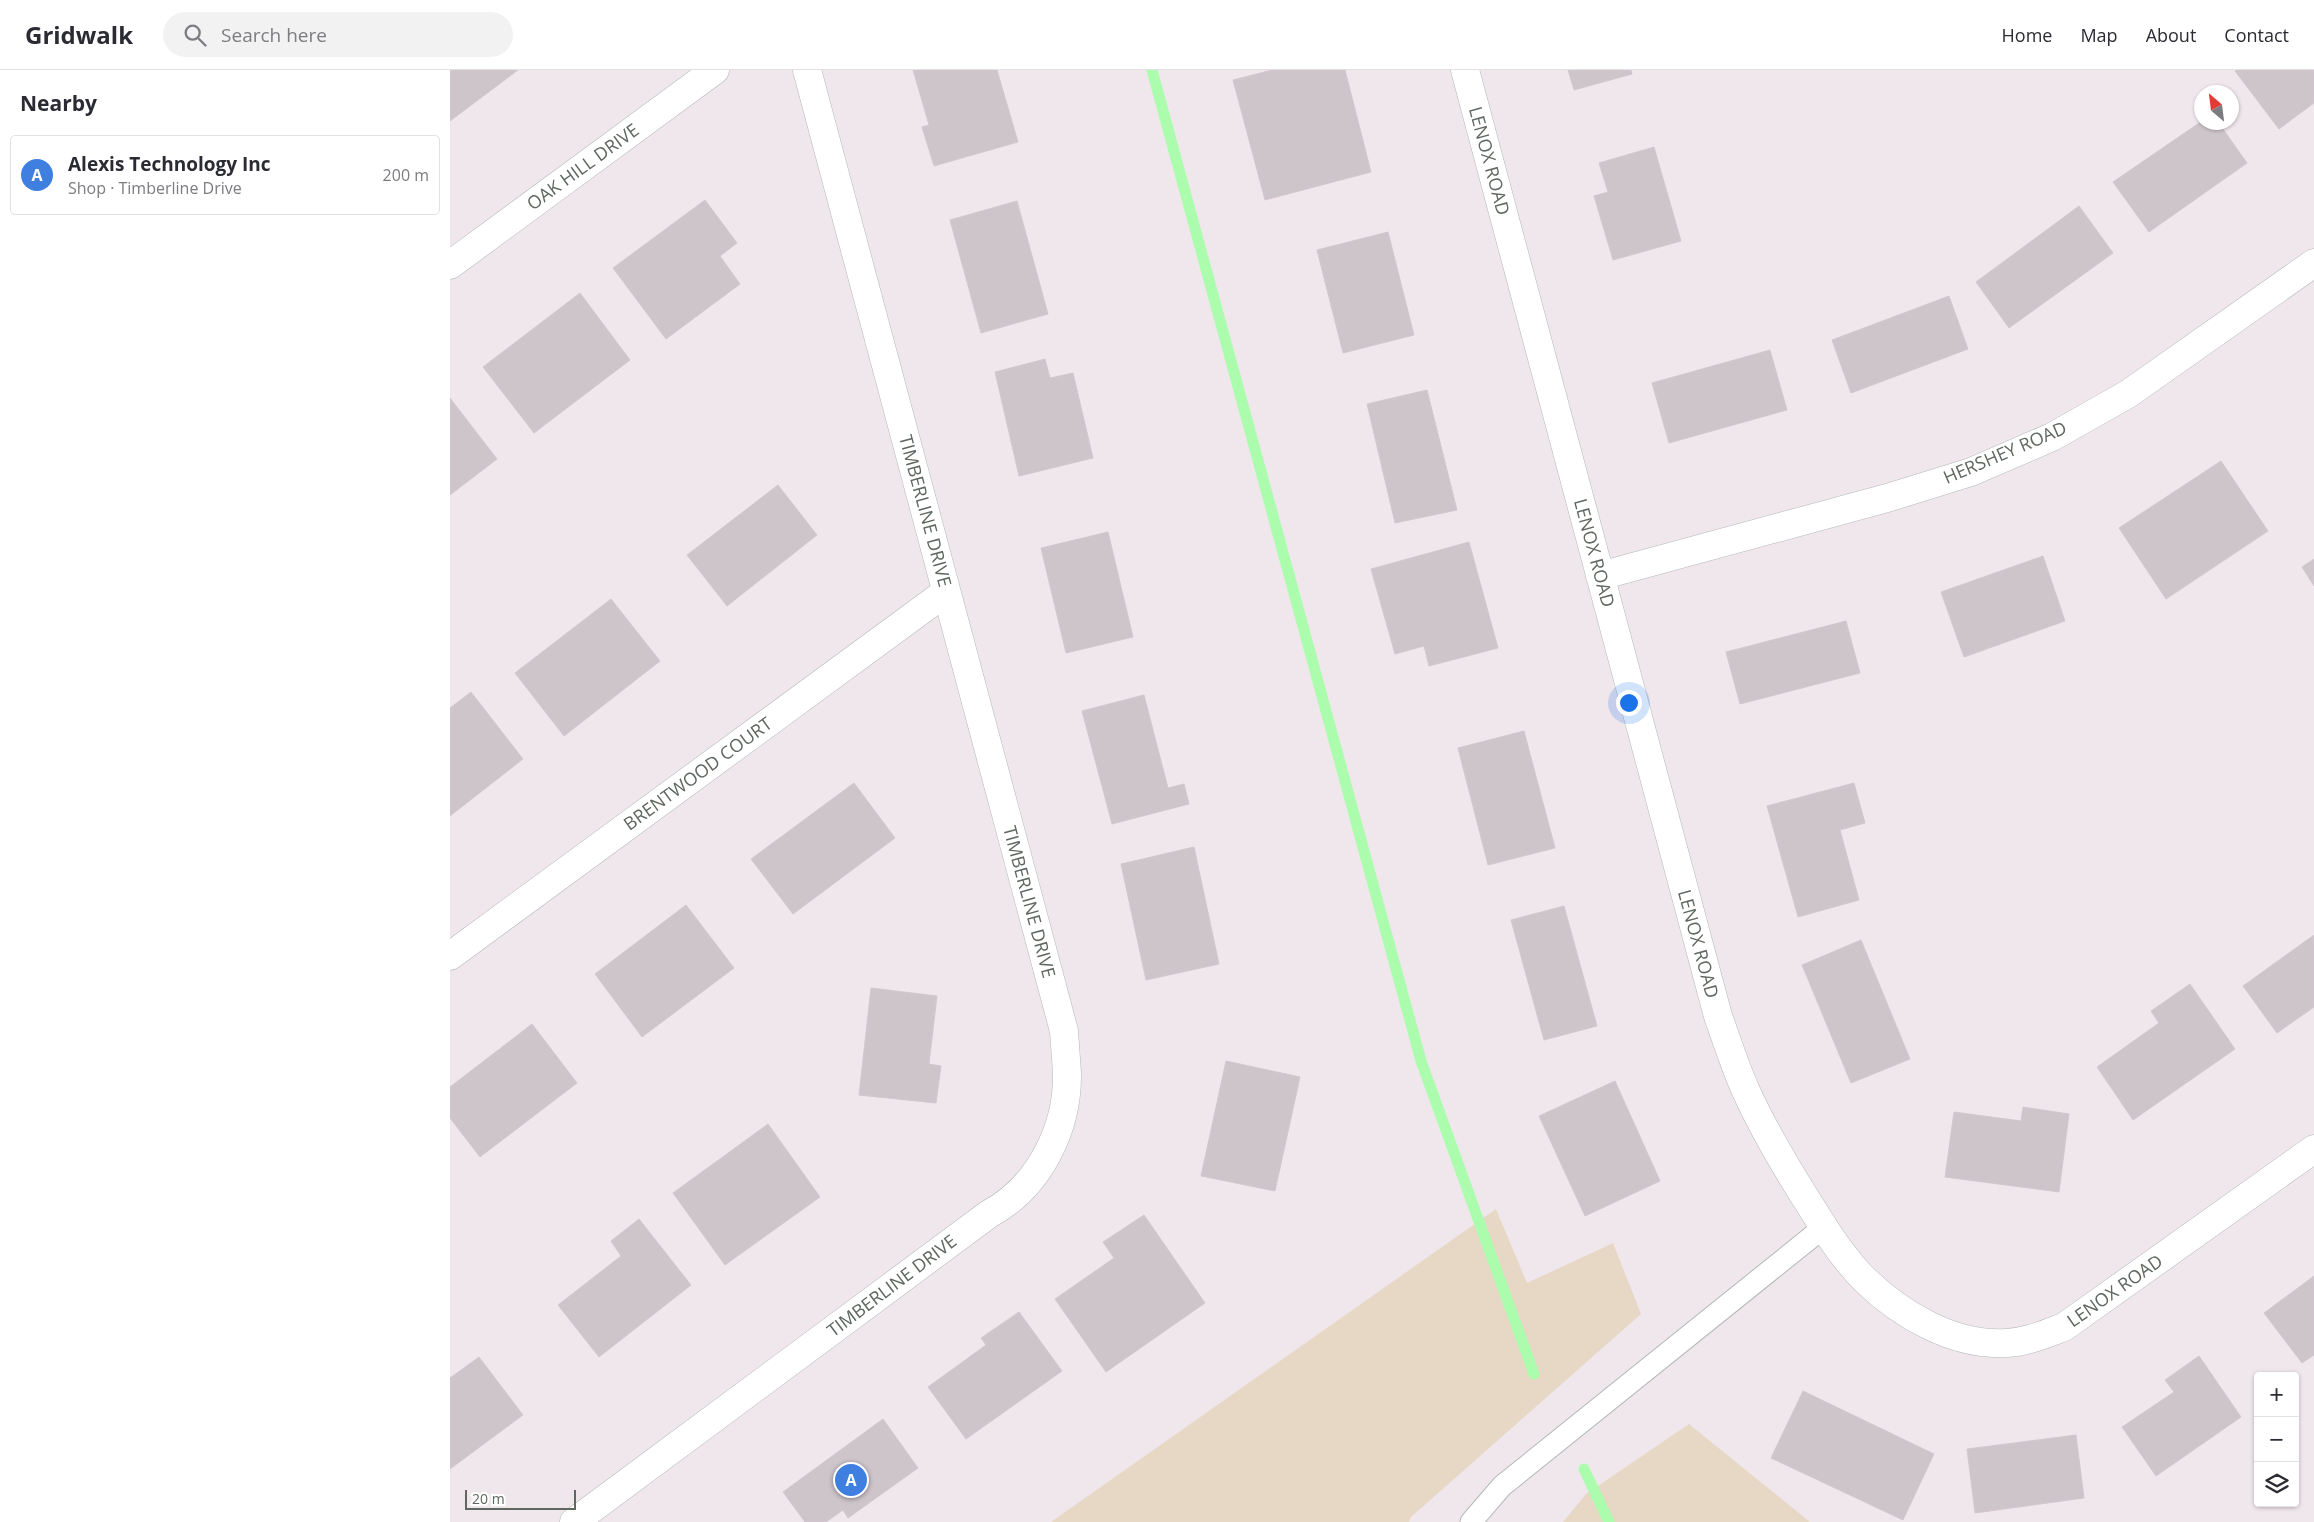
<!DOCTYPE html>
<html lang="en">
<head>
<meta charset="utf-8">
<style>
  body { margin:0; font-family:"Open Sans",sans-serif; background:#f2f2f3; color:#2b2b33 }
  .controls { position:absolute; right:15px; bottom:15px; display:grid; overflow:hidden; border-radius:5px; box-shadow:0 1px 4px #0004 }
  .controls button { width:45px; height:45px; display:grid; place-items:center; padding:0; border:0; border-bottom:1px solid #e1e1e2; background:#fff; color:#2b2b33; font:25px sans-serif }
  .compass { position:absolute; left:1744px; top:15px; width:45px; height:45px; border-radius:50%; background:#fff; box-shadow:0 1px 4px #0004; rotate:332deg }
  .scale { position:absolute; left:15px; bottom:12px; width:111px; box-sizing:border-box; padding-left:5px; border:2px solid #5e6760; border-top:0; font-size:14px; line-height:18px; white-space:nowrap; color:#5e6760; -webkit-text-stroke:4px #fff; paint-order:stroke }
  .you { position:absolute; left:1178px; top:632px; width:18px; height:18px; margin:-12px; border:4px solid #fff; border-radius:50%; background:#1a73e8; box-shadow:0 0 0 8px #1a73e833 }
  .badge { display:grid; place-items:center; width:32px; height:32px; border-radius:50%; background:#111827; color:#fff; font-size:16px; font-weight:700 }
  .pin { position:absolute; translate:-50% -50%; border:2px solid #fff; box-shadow:0 1px 5px #0006 }
  .list { margin:0; padding:0; list-style:none }
  h2 { display:flex; justify-content:space-between; align-items:center; height:65px; margin:0; padding:0 20px; font-size:21px }
  h2 small { font-size:16px; font-weight:400; color:#7c7c81 }
  .list li { display:grid; grid-template-columns:32px 1fr auto; gap:15px; align-items:center; box-sizing:border-box; height:80px; margin:0 10px 10px; padding:0 10px; border:1px solid #e1e1e2; border-radius:5px }
  .list b { display:block; font-size:19px; white-space:nowrap }
  .list p { margin:0; font-size:16px; white-space:nowrap; color:#7c7c81 }
  .list em { font-size:16px; font-style:normal; color:#7c7c81 }
  .icon { flex:none; width:28px; height:28px; fill:none; stroke:currentColor; stroke-width:2; stroke-linecap:round; stroke-linejoin:round }
  .map { position:relative; flex:none; width:1864px; height:1452px; overflow:hidden }
  header { display:flex; align-items:center; gap:30px; box-sizing:border-box; height:70px; padding:0 25px; background:#fff; border-bottom:1px solid #e1e1e2 }
  header strong { font-size:24px }
  nav { display:flex; gap:28px; margin-inline-start:auto; font-size:18px }
  .search { width:350px; height:45px; background:#f2f2f3; display:flex; align-items:center; gap:12px; box-sizing:border-box; padding:0 18px; border-radius:28px; color:#7c7c81; font-size:19px }
  main { display:flex }
  aside { flex:1; background:#fff }
  .map>svg:first-child { display:block }
</style>
</head>
<body>
<header>
<strong>Gridwalk</strong>
<div class="search"><svg class="icon" aria-label="search" viewBox="0 0 24 24"><circle cx="10" cy="10" r="6"/><path d="M15 15l6 6"/></svg>Search here</div>
<nav><a>Home</a><a>Map</a><a>About</a><a>Contact</a></nav>
</header>
<main>
<aside>
<h2>Nearby<small></small></h2>
<ul class="list">
<li><span class="badge" style="background:#3f7fe0">A</span><div><b>Alexis Technology Inc</b><p>Shop · Timberline Drive</p></div><em>200 m</em></li>
</ul>
</aside>
<div class="map">
<svg width="1864" height="1452" viewBox="0 0 1864 1452">
  <rect width="100%" height="100%" fill="#f0e7ed"/>
  <path fill="#e6d8c5" d="M 1046,1139 L 1077,1213 L 1163,1173 L 1191,1244 L 961,1447 L 959,1452 L 601,1452 Z
    M 1239,1354 L 1360,1452 L 1113,1452 L 1136,1424 Z"/>
  <g fill="none" stroke-linecap="round" stroke-linejoin="round">
    <path stroke="#abfcad" stroke-width="11" d="M 702,0 L 971,991 L 1084,1304
      M 1134,1399 L 1159,1452"/>
  </g>
  <path fill="#cec5cb" stroke="#d5c6d1" d="M 0,0 L 68,0 L 0,51 Z
    M 463,0 L 547,0 L 568,72 L 484,96 L 472,57 L 479,55 Z
    M 822,0 L 895,0 L 921,102 L 815,130 L 783,10 Z
    M 1118,0 L 1181,0 L 1182,4 L 1124,20 Z
    M 1787,0 L 1864,0 L 1864,33 L 1829,59 L 1785,1 Z
    M 1752,51 L 1752,52 L 1768,52 L 1797,93 L 1699,162 L 1663,112 Z
    M 1204,77 L 1231,171 L 1163,190 L 1144,126 L 1158,122 L 1149,93 Z
    M 255,130 L 287,173 L 270,186 L 290,214 L 216,269 L 163,198 Z
    M 567,131 L 598,244 L 531,263 L 500,150 Z
    M 1629,136 L 1663,183 L 1559,258 L 1526,212 Z
    M 938,162 L 964,265 L 893,283 L 867,180 Z
    M 130,223 L 180,290 L 84,363 L 33,297 Z
    M 1499,226 L 1518,279 L 1401,323 L 1382,270 Z
    M 1320,280 L 1337,340 L 1219,373 L 1202,313 Z
    M 595,289 L 600,308 L 623,303 L 643,388 L 569,406 L 545,302 Z
    M 977,320 L 1007,440 L 945,453 L 917,334 Z
    M 0,328 L 47,389 L 0,425 Z
    M 1771,391 L 1818,461 L 1716,529 L 1669,458 Z
    M 328,415 L 367,465 L 277,536 L 237,485 Z
    M 658,462 L 683,567 L 616,583 L 591,478 Z
    M 1019,472 L 1048,578 L 979,596 L 974,576 L 945,584 L 921,499 Z
    M 1593,486 L 1615,551 L 1514,587 L 1491,522 Z
    M 1864,489 L 1864,516 L 1852,497 Z
    M 161,529 L 210,591 L 114,666 L 65,603 Z
    M 1396,551 L 1410,603 L 1290,634 L 1276,582 Z
    M 21,622 L 73,689 L 0,746 L 0,638 Z
    M 694,625 L 718,718 L 734,714 L 739,734 L 662,754 L 632,641 Z
    M 1074,661 L 1105,778 L 1038,795 L 1008,678 Z
    M 404,713 L 445,768 L 343,844 L 301,789 Z
    M 1404,713 L 1415,753 L 1390,760 L 1409,830 L 1348,847 L 1317,736 Z
    M 744,777 L 769,894 L 696,910 L 671,794 Z
    M 236,835 L 284,898 L 192,967 L 145,904 Z
    M 1114,836 L 1147,956 L 1094,970 L 1061,850 Z
    M 1864,865 L 1864,937 L 1827,963 L 1793,916 Z
    M 1411,870 L 1460,989 L 1401,1013 L 1352,895 Z
    M 1740,914 L 1785,979 L 1683,1050 L 1647,997 L 1709,953 L 1701,941 Z
    M 421,918 L 487,926 L 479,994 L 491,996 L 486,1033 L 409,1025 Z
    M 82,954 L 127,1013 L 30,1087 L 0,1048 L 0,1017 Z
    M 776,991 L 850,1007 L 825,1121 L 751,1106 Z
    M 1165,1011 L 1210,1111 L 1135,1146 L 1089,1046 Z
    M 1573,1037 L 1619,1044 L 1609,1122 L 1495,1107 L 1504,1042 L 1571,1051 Z
    M 318,1054 L 370,1127 L 275,1195 L 223,1123 Z
    M 694,1145 L 755,1233 L 656,1302 L 605,1229 L 664,1188 L 653,1172 Z
    M 189,1149 L 241,1215 L 149,1287 L 108,1235 L 171,1186 L 161,1171 Z
    M 1864,1206 L 1864,1285 L 1852,1293 L 1814,1243 Z
    M 569,1242 L 612,1301 L 516,1369 L 478,1317 L 536,1275 L 531,1268 Z
    M 1749,1286 L 1791,1347 L 1706,1406 L 1672,1357 L 1724,1322 L 1715,1310 Z
    M 29,1287 L 73,1345 L 0,1399 L 0,1308 Z
    M 1353,1321 L 1484,1384 L 1453,1450 L 1321,1388 Z
    M 433,1349 L 468,1398 L 398,1448 L 393,1440 L 376,1452 L 355,1452 L 333,1422 Z
    M 1626,1365 L 1634,1428 L 1525,1443 L 1517,1379 Z"/>
  <g fill="none" stroke-linecap="round" stroke-linejoin="round">
    <g stroke="#b2b9b4" stroke-width="23">
      <path id="service" d="M 1021,1452 L 1052,1416 L 1374,1157"/>
    </g>
    <g stroke="#b2b9b4" stroke-width="29">
      <path id="minor" d="M 1015,0 L 1268,946 C 1277,971 1285,997 1296,1021 C 1315,1063 1338,1101 1363,1140 C 1378,1164 1394,1189 1415,1210 C 1451,1245 1504,1276 1556,1273 C 1577,1272 1595,1264 1614,1257 L 1864,1079
        M 0,195 L 265,0
        M 1150,506 L 1437,428 L 1521,402 L 1602,367 L 1678,324 L 1864,193
        M 0,886 L 496,522
        M 124,1452 L 539,1144 C 589,1117 618,1059 617,1003 C 616,989 615,975 614,961 L 357,0"/>
    </g>
    <use href="#service" stroke="#fff" stroke-width="21"/>
    <use href="#minor" stroke="#fff" stroke-width="28"/>
  </g>
  <g text-anchor="middle" stroke-width="4" stroke-linejoin="round" paint-order="stroke">
    <g font-size="18" fill="#5e6760" stroke="#fff">
      <text transform="translate(1039 91) rotate(75)" y="6">LENOX ROAD</text>
      <text transform="translate(133 97) rotate(-36)" y="6">OAK HILL DRIVE</text>
      <text transform="translate(1555 383) rotate(-23)" y="6">HERSHEY ROAD</text>
      <text transform="translate(475 441) rotate(75)" y="6">TIMBERLINE DRIVE</text>
      <text transform="translate(1144 483) rotate(75)" y="6">LENOX ROAD</text>
      <text transform="translate(248 704) rotate(-36)" y="6">BRENTWOOD COURT</text>
      <text transform="translate(579 832) rotate(75)" y="6">TIMBERLINE DRIVE</text>
      <text transform="translate(1248 874) rotate(75)" y="6">LENOX ROAD</text>
      <text transform="translate(442 1216) rotate(-37)" y="6">TIMBERLINE DRIVE</text>
      <text transform="translate(1665 1221) rotate(-35)" y="6">LENOX ROAD</text>
    </g>
  </g>
</svg>
<div class="controls">
<button>+</button>
<button>−</button>
<button><svg class="icon" aria-label="layers" viewBox="0 0 24 24"><path d="M12 4l9 5-9 5-9-5zM3 14l9 5 9-5"/></svg></button>
</div>
<svg class="compass" viewBox="-18 -18 36 36"><path d="M0-13l5 13h-10z" fill="#e53935"/><path d="M0 13l5-13h-10z" fill="#7c7c81"/></svg>
<div class="scale">20 m</div>
<div class="you"></div>
<div class="pin badge" style="left:401px;top:1410px;background:#3f7fe0">A</div>
</div>
</main>
</body>
</html>
